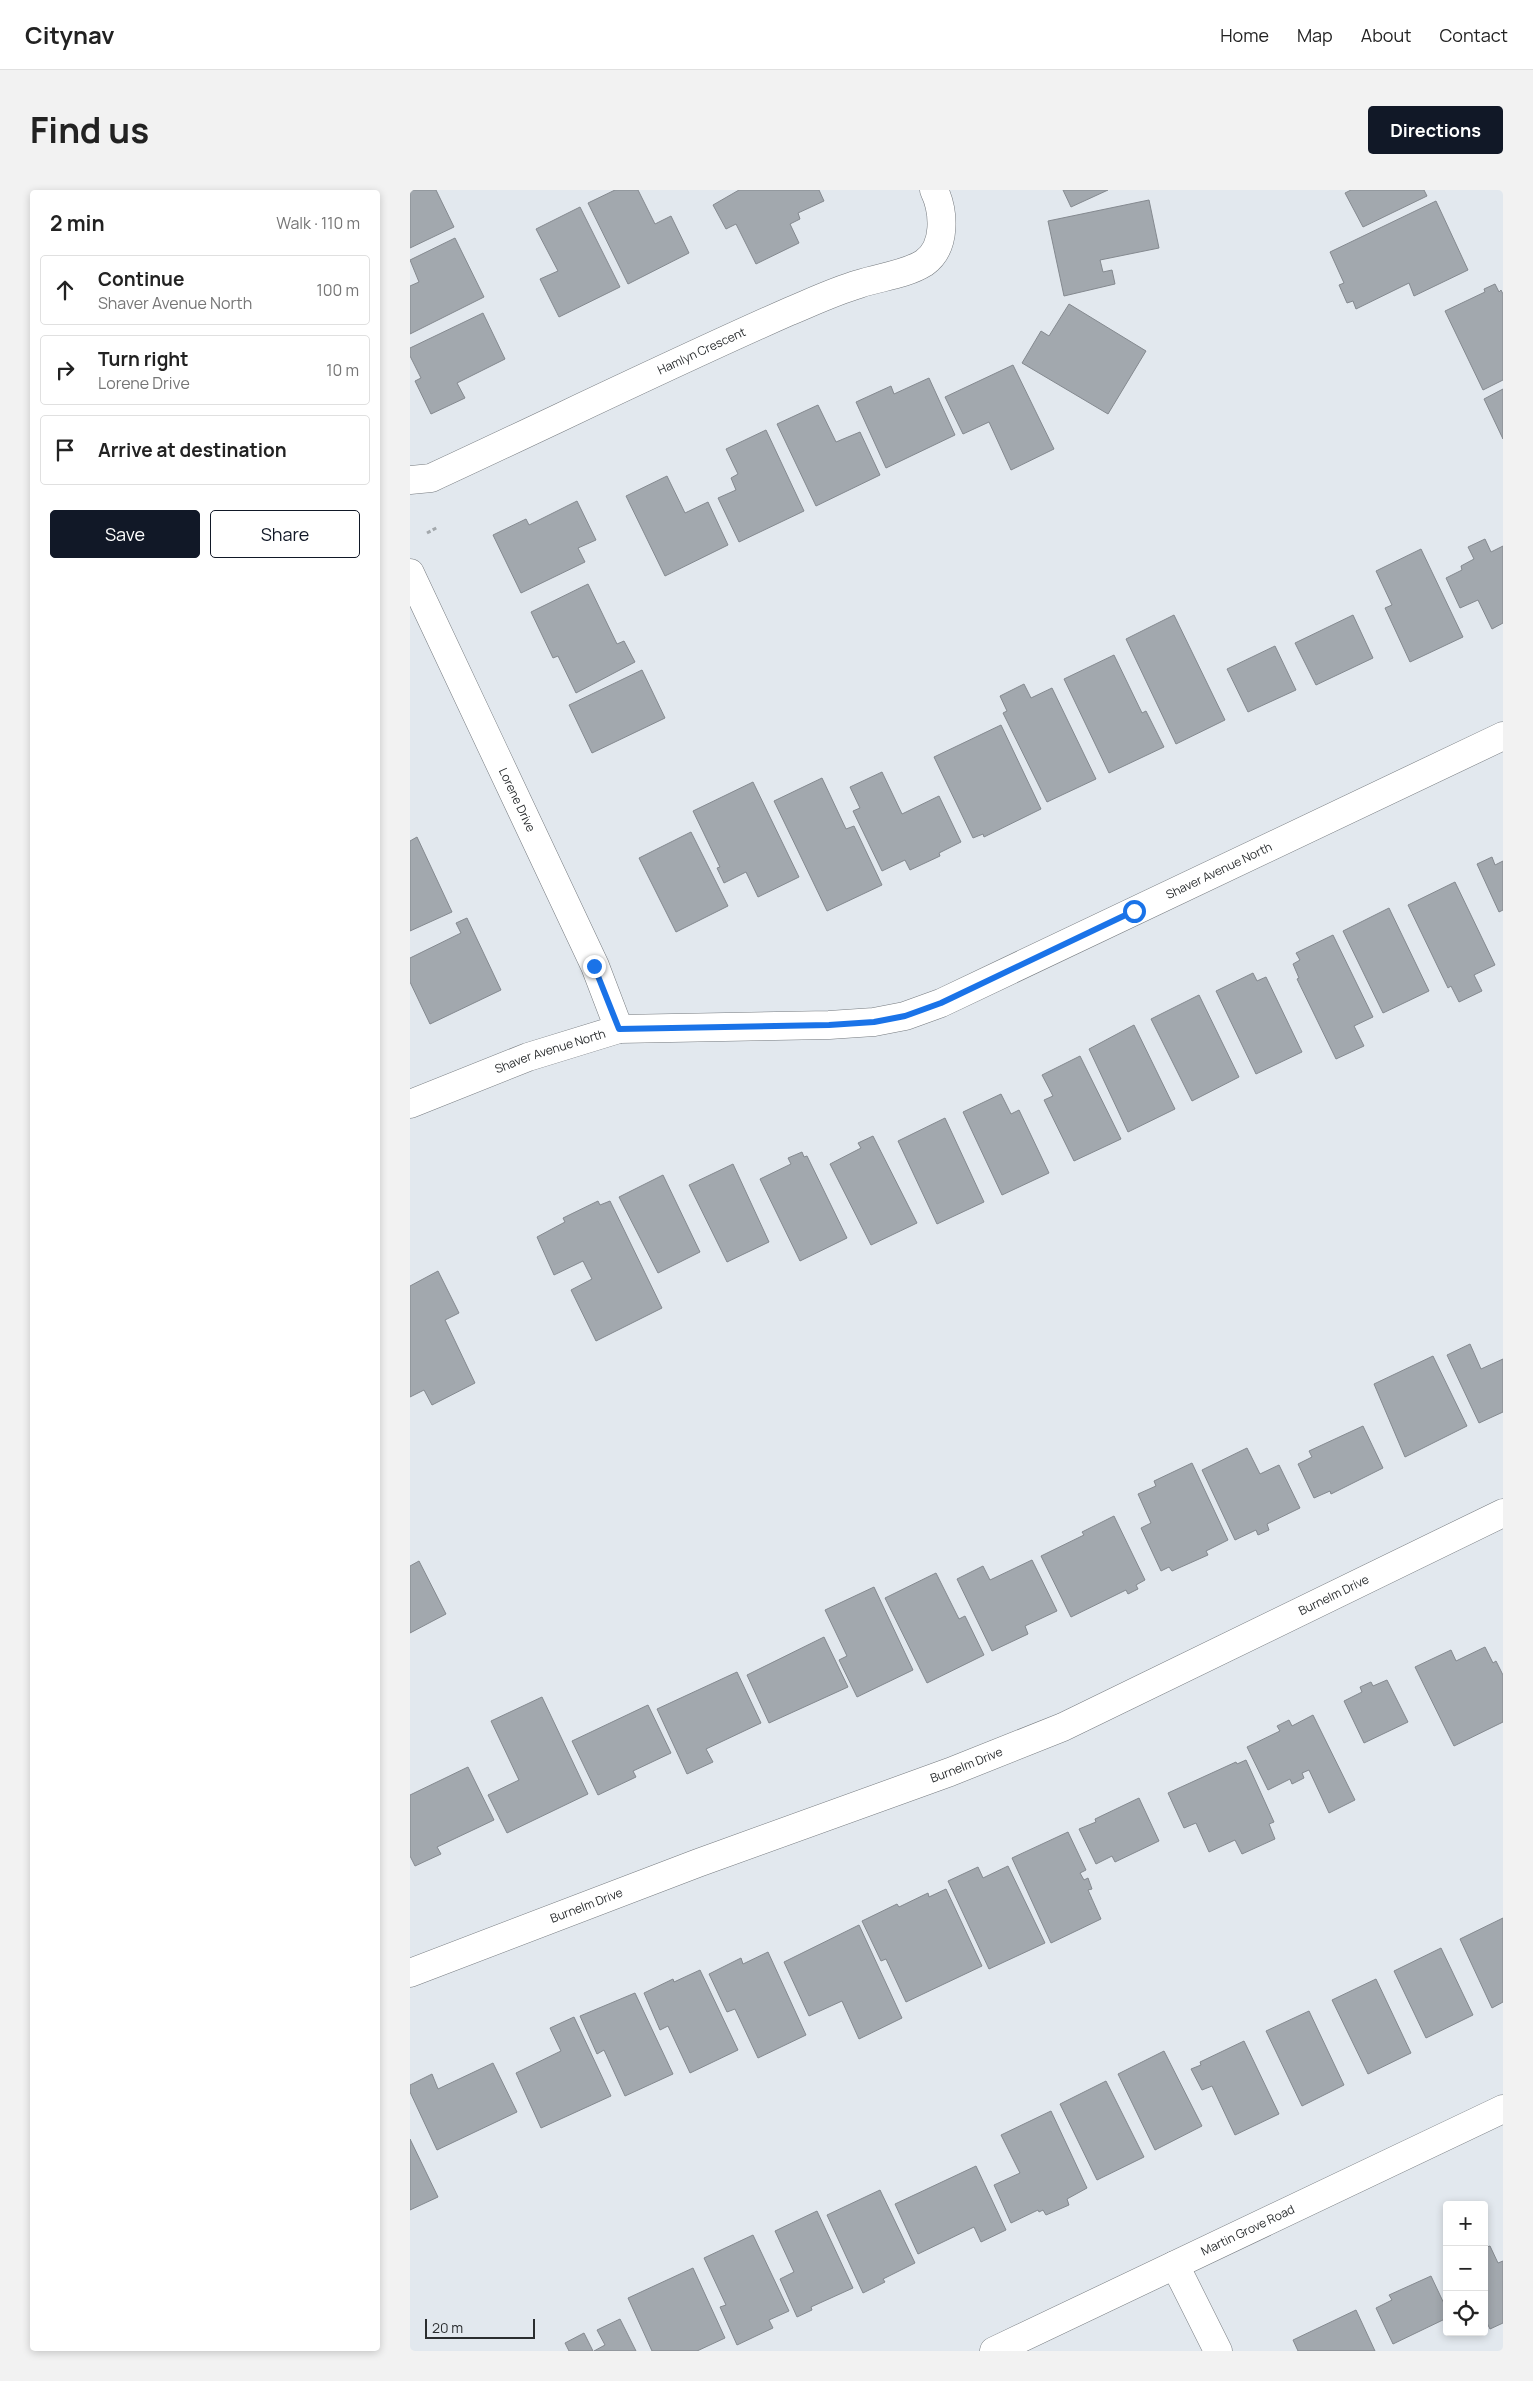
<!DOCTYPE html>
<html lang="en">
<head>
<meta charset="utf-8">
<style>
  body { margin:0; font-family:Manrope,sans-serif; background:#f2f2f2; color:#222 }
  .controls { position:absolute; right:15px; bottom:15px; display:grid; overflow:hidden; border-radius:5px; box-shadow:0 2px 8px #0003 }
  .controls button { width:45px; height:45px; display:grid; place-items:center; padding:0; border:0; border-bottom:1px solid #e0e0e0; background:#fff; color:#222; font:25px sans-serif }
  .scale { position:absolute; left:15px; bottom:12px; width:110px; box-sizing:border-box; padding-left:5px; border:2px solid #2a2d2f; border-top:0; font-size:14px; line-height:18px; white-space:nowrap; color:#2a2d2f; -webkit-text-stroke:4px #e2e8ee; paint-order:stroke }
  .stop { position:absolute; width:15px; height:15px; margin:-11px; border:4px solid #1a73e8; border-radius:50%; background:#fff }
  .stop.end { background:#1a73e8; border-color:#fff; box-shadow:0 1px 5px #0008 }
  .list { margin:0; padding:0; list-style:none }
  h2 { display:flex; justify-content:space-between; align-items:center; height:65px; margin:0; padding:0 20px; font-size:21px }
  h2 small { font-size:16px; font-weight:400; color:#767676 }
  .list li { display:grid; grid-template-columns:32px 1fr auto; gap:15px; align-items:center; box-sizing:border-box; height:70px; margin:0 10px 10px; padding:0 10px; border:1px solid #e0e0e0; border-radius:5px }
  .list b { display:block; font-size:19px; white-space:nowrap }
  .list p { margin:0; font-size:16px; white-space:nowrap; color:#767676 }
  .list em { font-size:16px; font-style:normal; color:#767676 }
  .actions { display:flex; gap:10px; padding:15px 20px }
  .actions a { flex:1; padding:11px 0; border:1px solid #111827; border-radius:5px; text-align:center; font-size:18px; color:#111827 }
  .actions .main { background:#111827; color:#fff }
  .icon { flex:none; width:28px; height:28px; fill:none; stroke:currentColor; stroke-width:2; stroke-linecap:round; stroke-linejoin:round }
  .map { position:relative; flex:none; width:1093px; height:2161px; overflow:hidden; border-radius:5px }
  header { display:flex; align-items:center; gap:30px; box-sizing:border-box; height:70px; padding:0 25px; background:#fff; border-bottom:1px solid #e0e0e0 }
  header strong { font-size:24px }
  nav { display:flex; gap:28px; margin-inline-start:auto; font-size:18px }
  .intro { display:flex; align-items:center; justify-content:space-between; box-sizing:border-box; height:120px; padding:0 30px }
  h1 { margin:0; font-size:35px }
  .button { padding:12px 22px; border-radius:5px; background:#111827; color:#fff; font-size:18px; font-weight:700 }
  main { display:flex; gap:30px; padding:0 30px }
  aside { flex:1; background:#fff; border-radius:5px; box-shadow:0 2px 8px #0003 }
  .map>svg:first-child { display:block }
</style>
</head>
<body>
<header>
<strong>Citynav</strong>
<nav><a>Home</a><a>Map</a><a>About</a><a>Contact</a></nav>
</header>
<div class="intro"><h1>Find us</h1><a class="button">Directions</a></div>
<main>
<aside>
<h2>2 min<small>Walk · 110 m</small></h2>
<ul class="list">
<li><svg class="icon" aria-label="ahead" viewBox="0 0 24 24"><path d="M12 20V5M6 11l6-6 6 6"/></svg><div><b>Continue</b><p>Shaver Avenue North</p></div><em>100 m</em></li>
<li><svg class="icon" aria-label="right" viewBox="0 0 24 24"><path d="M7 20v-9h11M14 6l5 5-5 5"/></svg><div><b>Turn right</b><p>Lorene Drive</p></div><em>10 m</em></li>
<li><svg class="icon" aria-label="arrive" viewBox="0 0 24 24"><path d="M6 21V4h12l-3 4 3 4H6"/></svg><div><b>Arrive at destination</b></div></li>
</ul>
<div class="actions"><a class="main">Save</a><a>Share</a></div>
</aside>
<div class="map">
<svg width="1093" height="2161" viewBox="0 0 1093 2161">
  <rect width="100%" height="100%" fill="#e2e8ee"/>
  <path fill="#a2a8ae" stroke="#84898f" d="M 0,0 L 26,0 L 44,37 L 0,58 Z
    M 205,0 L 228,0 L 245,34 L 261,26 L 279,63 L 218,94 L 178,13 Z
    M 329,0 L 409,0 L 414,11 L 388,23 L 390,29 L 380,34 L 389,53 L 346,74 L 326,34 L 316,39 L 303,15 Z
    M 653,0 L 698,0 L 661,17 Z
    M 941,0 L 1014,0 L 1017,6 L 953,37 L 935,3 Z
    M 739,10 L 749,58 L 690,70 L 693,82 L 702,80 L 705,94 L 654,106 L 638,31 Z
    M 1026,11 L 1058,80 L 1004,106 L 999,93 L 946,119 L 943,111 L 937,113 L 929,95 L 934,93 L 920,62 Z
    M 170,17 L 210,97 L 149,127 L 130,89 L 148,81 L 126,39 Z
    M 45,48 L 74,107 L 0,144 L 0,96 L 9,92 L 0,70 Z
    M 1085,94 L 1089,102 L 1091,100 L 1093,104 L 1093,190 L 1073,200 L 1035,121 L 1075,102 L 1074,99 Z
    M 659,114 L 736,161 L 698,224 L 612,173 L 631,141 L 639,146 Z
    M 73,123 L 95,169 L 47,193 L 55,208 L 21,224 L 5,191 L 11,188 L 0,166 L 0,158 Z
    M 603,175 L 644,259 L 601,280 L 579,232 L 553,244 L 535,207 Z
    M 519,188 L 545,245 L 476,278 L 446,212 L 481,196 L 484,204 Z
    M 1093,199 L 1093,249 L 1074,209 Z
    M 408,215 L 426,252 L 450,242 L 470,285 L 406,316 L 367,234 Z
    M 356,240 L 394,321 L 329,352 L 308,308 L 326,300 L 321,288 L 328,284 L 316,259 Z
    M 257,286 L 275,323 L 298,312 L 318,355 L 255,386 L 216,306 Z
    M 167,311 L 186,350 L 168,358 L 175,372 L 111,403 L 83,345 L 116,329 L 119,335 Z
    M 1075,349 L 1081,362 L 1093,356 L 1093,433 L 1082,439 L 1068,410 L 1050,418 L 1036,388 L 1052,380 L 1051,376 L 1064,369 L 1058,357 Z
    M 1011,359 L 1053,447 L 1000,472 L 975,418 L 982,415 L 966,381 Z
    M 178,394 L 207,454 L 214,451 L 225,472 L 166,503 L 148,466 L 143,468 L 121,422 Z
    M 764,425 L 815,530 L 766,554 L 716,449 Z
    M 943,425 L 963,468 L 906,495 L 885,453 Z
    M 865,456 L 886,500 L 838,522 L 817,479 Z
    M 704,465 L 732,523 L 736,521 L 754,557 L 699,583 L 654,489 Z
    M 232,480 L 255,528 L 182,563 L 159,515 Z
    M 614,494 L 621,508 L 642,498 L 686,589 L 637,612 L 593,523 L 597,521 L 590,506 Z
    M 591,535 L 631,619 L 574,647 L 573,644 L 563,648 L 524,567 Z
    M 472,582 L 492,624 L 529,606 L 551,652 L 529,663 L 530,666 L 500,680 L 495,670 L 472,681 L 443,621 L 450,618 L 440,597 Z
    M 412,588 L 436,639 L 444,636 L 472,695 L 417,721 L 364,611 Z
    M 343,592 L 389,687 L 348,707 L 336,682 L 314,693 L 307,678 L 310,677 L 283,621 Z
    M 281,642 L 318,716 L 266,742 L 229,668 Z
    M 7,647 L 42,722 L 0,741 L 0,651 Z
    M 1082,667 L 1085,675 L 1093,671 L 1093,720 L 1089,722 L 1067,674 Z
    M 1045,692 L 1085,775 L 1064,785 L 1072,801 L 1049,812 L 1041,796 L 1038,798 L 998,715 Z
    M 979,718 L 1019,801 L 973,823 L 933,741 Z
    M 57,728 L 91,800 L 20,834 L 0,792 L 0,768 L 51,743 L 46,733 Z
    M 923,745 L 963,827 L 944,836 L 954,856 L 926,869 L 887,789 L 889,788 L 883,774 L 890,770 L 886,763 Z
    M 843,783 L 847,791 L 856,787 L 892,862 L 846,884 L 806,801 Z
    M 789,805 L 829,887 L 782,911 L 741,829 Z
    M 724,835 L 765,919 L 718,942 L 679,859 Z
    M 670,866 L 711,949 L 664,971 L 634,910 L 643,906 L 632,885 Z
    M 591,904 L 601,924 L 609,920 L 639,983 L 592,1005 L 553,922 Z
    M 535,928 L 574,1012 L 527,1034 L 488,951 Z
    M 463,946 L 507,1033 L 461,1055 L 420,974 L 451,958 L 448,953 Z
    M 392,962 L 394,967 L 397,966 L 437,1048 L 390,1071 L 350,989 L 381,974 L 378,968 Z
    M 323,974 L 359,1052 L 317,1072 L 279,995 Z
    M 253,985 L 290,1062 L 248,1083 L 209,1007 Z
    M 188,1011 L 190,1015 L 200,1011 L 252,1118 L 186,1151 L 161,1100 L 182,1089 L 173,1071 L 144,1085 L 127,1047 L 155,1032 L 153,1028 Z
    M 28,1081 L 49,1123 L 35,1130 L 65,1193 L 22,1215 L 14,1200 L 0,1207 L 0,1096 Z
    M 1060,1154 L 1071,1179 L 1093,1169 L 1093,1222 L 1069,1233 L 1037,1165 Z
    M 1023,1166 L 1057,1236 L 995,1267 L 964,1194 Z
    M 953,1236 L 973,1278 L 921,1304 L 920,1301 L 904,1308 L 888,1274 L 902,1267 L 899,1261 Z
    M 837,1258 L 850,1284 L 869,1275 L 890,1318 L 857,1334 L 859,1340 L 848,1345 L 846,1340 L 825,1350 L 792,1280 Z
    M 782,1273 L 818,1350 L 796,1361 L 798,1365 L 762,1381 L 759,1377 L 751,1381 L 731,1338 L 741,1333 L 728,1304 L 746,1296 L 744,1291 Z
    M 704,1326 L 735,1390 L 726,1395 L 728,1399 L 718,1404 L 716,1400 L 661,1427 L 631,1366 L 674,1345 L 672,1342 Z
    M 622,1370 L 647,1421 L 615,1436 L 618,1444 L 582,1461 L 547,1389 L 573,1376 L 580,1390 Z
    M 9,1371 L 36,1424 L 0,1443 L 0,1376 Z
    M 526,1383 L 549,1429 L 555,1426 L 574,1465 L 517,1493 L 475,1408 Z
    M 464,1397 L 503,1480 L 447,1507 L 429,1470 L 437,1466 L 415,1420 Z
    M 414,1447 L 438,1497 L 359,1533 L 337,1485 Z
    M 1075,1457 L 1083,1473 L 1086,1471 L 1093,1485 L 1093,1532 L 1044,1556 L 1005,1477 L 1041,1460 L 1046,1471 Z
    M 327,1482 L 351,1533 L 296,1559 L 303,1572 L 277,1584 L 247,1519 Z
    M 977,1490 L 998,1532 L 954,1553 L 934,1511 L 952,1502 L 950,1497 L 961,1492 L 963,1496 Z
    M 132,1507 L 178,1604 L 97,1643 L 78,1605 L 109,1590 L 81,1531 Z
    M 238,1515 L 261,1563 L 223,1581 L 226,1587 L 188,1605 L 162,1551 Z
    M 903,1525 L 945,1610 L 919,1623 L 899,1580 L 892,1583 L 894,1588 L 882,1594 L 880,1589 L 858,1600 L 837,1557 L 870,1541 L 867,1536 L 879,1530 L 882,1536 Z
    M 836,1570 L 864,1632 L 859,1634 L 865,1649 L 832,1664 L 825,1650 L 799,1662 L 786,1633 L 774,1638 L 758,1603 L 826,1572 L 827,1574 Z
    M 58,1577 L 84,1630 L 27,1657 L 31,1664 L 5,1676 L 0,1666 L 0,1605 Z
    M 729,1608 L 749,1651 L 705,1672 L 702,1666 L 686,1674 L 669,1639 L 686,1632 L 685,1629 Z
    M 658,1642 L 676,1680 L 670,1683 L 674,1690 L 678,1688 L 682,1699 L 678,1700 L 691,1729 L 641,1753 L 602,1668 Z
    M 598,1676 L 635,1753 L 579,1779 L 538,1691 L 568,1677 L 573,1688 Z
    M 536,1699 L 572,1776 L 496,1812 L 476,1769 L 471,1771 L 452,1731 L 487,1714 L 489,1717 L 518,1703 L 519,1707 Z
    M 1093,1728 L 1093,1812 L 1082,1818 L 1050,1749 Z
    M 449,1735 L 492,1828 L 449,1849 L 432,1811 L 399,1826 L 374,1772 Z
    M 1031,1758 L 1063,1825 L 1016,1848 L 984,1781 Z
    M 358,1762 L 396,1845 L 348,1868 L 325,1819 L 317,1822 L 299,1784 L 331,1768 L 333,1774 Z
    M 290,1780 L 328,1860 L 280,1883 L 258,1836 L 250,1840 L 234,1803 L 263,1789 L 264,1792 Z
    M 966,1789 L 1001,1863 L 958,1884 L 922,1810 Z
    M 225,1803 L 263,1884 L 215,1906 L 194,1860 L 187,1864 L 170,1826 Z
    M 899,1821 L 934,1895 L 892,1916 L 856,1841 Z
    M 164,1827 L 201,1906 L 131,1938 L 106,1883 L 151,1861 L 140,1838 Z
    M 834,1851 L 869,1924 L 825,1945 L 802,1896 L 792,1900 L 781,1879 L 791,1875 L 790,1872 Z
    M 754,1861 L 792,1936 L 745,1960 L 708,1884 Z
    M 83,1873 L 107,1922 L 27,1960 L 0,1902 L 0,1895 L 22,1884 L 28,1899 Z
    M 696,1891 L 734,1967 L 687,1990 L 650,1914 Z
    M 641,1921 L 677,1998 L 657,2009 L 659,2015 L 636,2025 L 633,2020 L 629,2022 L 628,2020 L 601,2033 L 584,1995 L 610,1983 L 591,1945 Z
    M 0,1949 L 28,2007 L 0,2020 Z
    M 566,1976 L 596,2040 L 571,2052 L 564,2037 L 508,2064 L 485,2014 Z
    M 470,2000 L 505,2073 L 473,2089 L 475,2092 L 453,2103 L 417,2025 Z
    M 407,2021 L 443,2098 L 401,2117 L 402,2120 L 387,2127 L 370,2089 L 384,2082 L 365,2041 Z
    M 343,2045 L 379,2121 L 359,2130 L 363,2138 L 327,2155 L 310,2117 L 316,2115 L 294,2068 Z
    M 1080,2056 L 1088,2073 L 1093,2071 L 1093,2133 L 1080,2139 L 1074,2127 L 1074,2058 Z
    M 283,2078 L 315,2148 L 287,2161 L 242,2161 L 218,2108 Z
    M 1021,2086 L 1037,2120 L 1037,2128 L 983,2154 L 966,2118 L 982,2110 L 979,2105 Z
    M 946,2120 L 965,2161 L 888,2161 L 883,2150 Z
    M 210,2129 L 226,2161 L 184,2161 L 195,2155 L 187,2140 Z
    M 174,2143 L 183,2161 L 159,2161 L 155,2153 Z"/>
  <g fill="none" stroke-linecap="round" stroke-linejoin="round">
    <g stroke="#757a7f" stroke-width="29">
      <g id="minor">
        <path id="s1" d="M 0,290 L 21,288 C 140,233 258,175 378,122 C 402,112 425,101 449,94 C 469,87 495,85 514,73 C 537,57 534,21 524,0"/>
        <path id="s2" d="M 0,383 L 185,776 L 209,839"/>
        <path id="s3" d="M 0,914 L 118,867 L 209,839 L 419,835 L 464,832 L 495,826 L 531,813 L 1093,546"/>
        <path id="s4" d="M 0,1783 L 288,1673 L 540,1582 L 653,1537 L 1093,1323"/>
        <path d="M 765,2075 L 808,2161"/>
        <path id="s5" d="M 584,2161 L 1093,1919"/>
      </g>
    </g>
    <path stroke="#a3a8ac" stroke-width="3" stroke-dasharray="4 2.5" stroke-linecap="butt" d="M 17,343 L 28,337"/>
    <use href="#minor" stroke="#fff" stroke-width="28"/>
  </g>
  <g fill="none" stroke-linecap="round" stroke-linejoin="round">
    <path stroke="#1a73e8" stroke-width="6" d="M 184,776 L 209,839 L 419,835 L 464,832 L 495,826 L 531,813 L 724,721"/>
  </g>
  <g text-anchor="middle" stroke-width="5" stroke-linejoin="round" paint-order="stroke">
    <g font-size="12" fill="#2a2d2f" stroke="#e2e8ee">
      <text dy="4" stroke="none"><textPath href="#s1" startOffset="320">Hamlyn Crescent</textPath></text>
      <text dy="4" stroke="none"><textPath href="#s2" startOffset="251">Lorene Drive</textPath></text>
      <text dy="4" stroke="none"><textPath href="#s3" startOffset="855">Shaver Avenue North</textPath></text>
      <text dy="4" stroke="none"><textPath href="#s3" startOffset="150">Shaver Avenue North</textPath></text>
      <text dy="4" stroke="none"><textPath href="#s4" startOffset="999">Burnelm Drive</textPath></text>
      <text dy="4" stroke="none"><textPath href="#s4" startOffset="594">Burnelm Drive</textPath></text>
      <text dy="4" stroke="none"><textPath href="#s4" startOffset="189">Burnelm Drive</textPath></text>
      <text dy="4" stroke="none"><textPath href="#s5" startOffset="281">Martin Grove Road</textPath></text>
    </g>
  </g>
</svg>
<div class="controls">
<button>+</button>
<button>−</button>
<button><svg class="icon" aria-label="locate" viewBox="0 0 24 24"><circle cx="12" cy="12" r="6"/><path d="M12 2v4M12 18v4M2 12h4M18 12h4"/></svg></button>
</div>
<div class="scale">20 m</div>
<div class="stop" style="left:724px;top:721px"></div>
<div class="stop end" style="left:184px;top:776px"></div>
</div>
</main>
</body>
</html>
